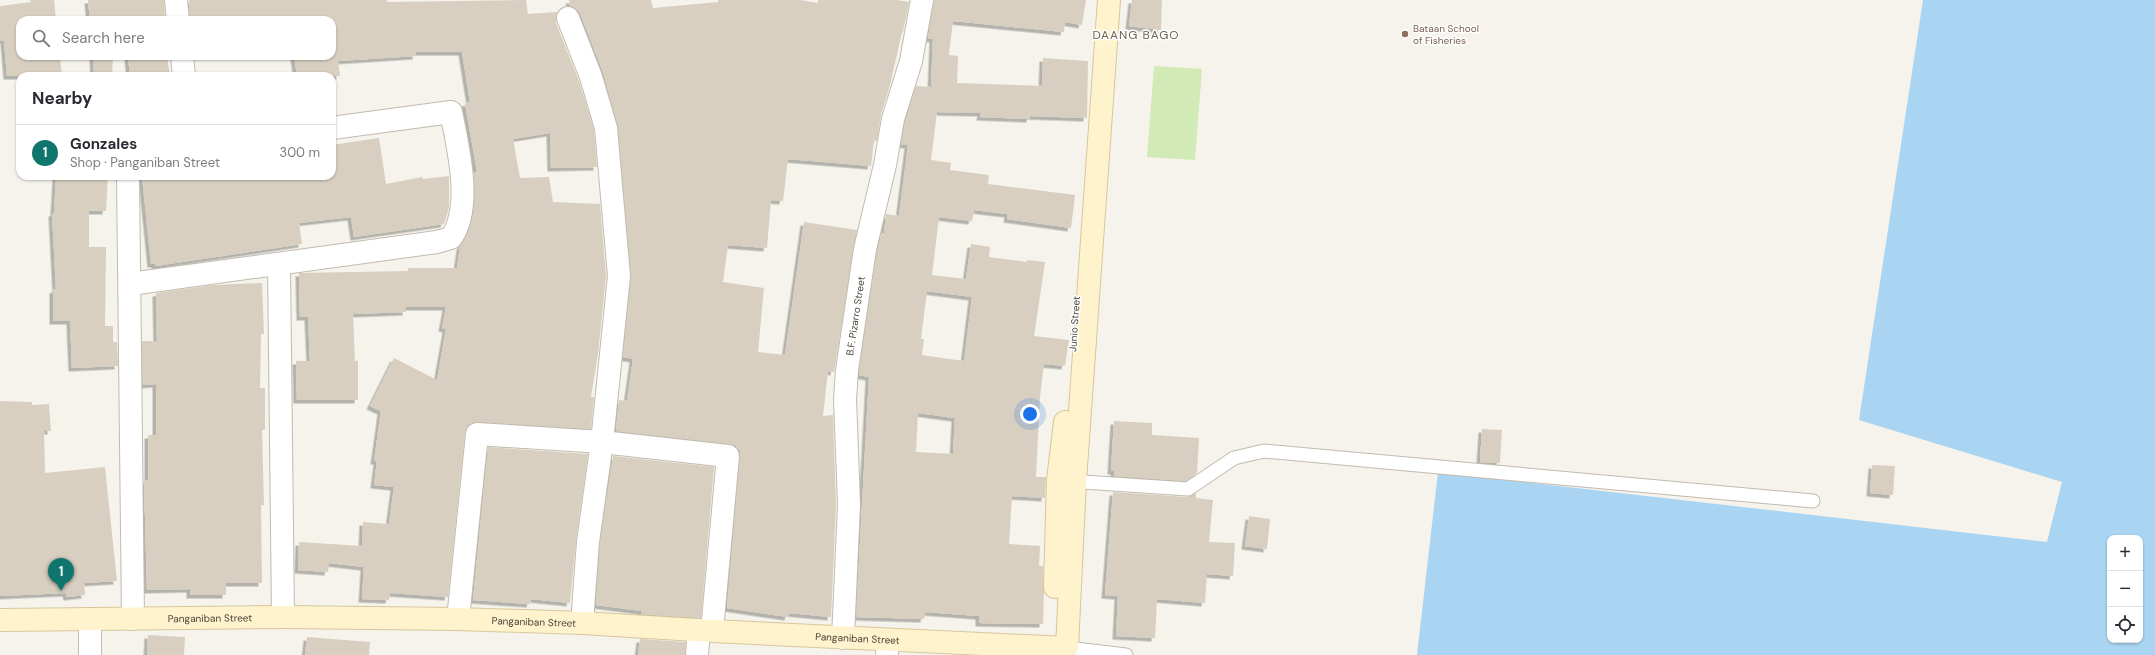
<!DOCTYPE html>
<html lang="en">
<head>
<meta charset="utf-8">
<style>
  body { margin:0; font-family:"DM Sans",sans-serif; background:#f7f7f7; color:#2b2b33 }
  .controls { position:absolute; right:12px; bottom:12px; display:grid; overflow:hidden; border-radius:8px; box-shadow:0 1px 3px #0004 }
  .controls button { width:36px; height:36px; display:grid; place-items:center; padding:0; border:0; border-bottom:1px solid #e1e1e2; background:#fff; color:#2b2b33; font:20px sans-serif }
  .you { position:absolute; left:1030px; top:414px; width:14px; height:14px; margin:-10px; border:3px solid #fff; border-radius:50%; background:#1a73e8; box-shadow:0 0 0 6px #1a73e833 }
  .badge { display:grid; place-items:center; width:26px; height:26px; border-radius:50%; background:#0f766e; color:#fff; font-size:13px; font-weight:700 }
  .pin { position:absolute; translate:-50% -33px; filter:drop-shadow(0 1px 2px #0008) }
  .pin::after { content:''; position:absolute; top:21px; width:14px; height:12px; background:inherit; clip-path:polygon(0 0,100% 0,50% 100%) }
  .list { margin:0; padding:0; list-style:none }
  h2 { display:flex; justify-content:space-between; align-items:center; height:52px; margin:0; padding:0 16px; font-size:17px }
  h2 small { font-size:13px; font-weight:400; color:#7c7c81 }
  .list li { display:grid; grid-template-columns:26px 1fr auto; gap:12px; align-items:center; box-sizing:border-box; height:56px; padding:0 16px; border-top:1px solid #e1e1e2 }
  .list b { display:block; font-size:15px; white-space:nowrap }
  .list p { margin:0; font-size:13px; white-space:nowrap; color:#7c7c81 }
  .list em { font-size:13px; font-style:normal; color:#7c7c81 }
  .icon { flex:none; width:22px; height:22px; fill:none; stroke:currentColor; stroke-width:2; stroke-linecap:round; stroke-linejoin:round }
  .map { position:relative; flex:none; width:2155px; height:655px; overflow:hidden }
  .search { position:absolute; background:#fff; box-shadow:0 1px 3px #0004; left:16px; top:16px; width:320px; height:44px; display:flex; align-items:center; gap:10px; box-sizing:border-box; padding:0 14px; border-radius:12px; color:#7c7c81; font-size:15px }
  .panel { position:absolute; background:#fff; box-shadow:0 1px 3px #0004; left:16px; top:72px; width:320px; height:108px; border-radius:12px }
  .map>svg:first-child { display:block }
</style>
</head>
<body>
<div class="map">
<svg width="2155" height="655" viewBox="0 0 2155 655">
  <defs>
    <filter id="shadow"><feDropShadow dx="-3.5" dy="3.5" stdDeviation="0" flood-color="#0004"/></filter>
  </defs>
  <rect width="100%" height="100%" fill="#f6f3ec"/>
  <path fill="#d2eab5" d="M 1154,66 L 1202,69 L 1195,160 L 1147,157 Z"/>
  <path fill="#a9d4f2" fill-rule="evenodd" d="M 1923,0 L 2155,0 L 2155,655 L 1417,655 L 1438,472 L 2047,542 L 2062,482 L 1859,420 ZM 2110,538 L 2140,538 L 2140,640 L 2110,640 Z"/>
  <path fill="#d8cfc1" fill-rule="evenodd" filter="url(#shadow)" d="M 30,0 L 54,0 L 56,20 L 20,20 L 20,56 L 60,56 L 62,76 L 7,76 L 4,40 L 0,41 L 0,6 L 31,2 Z
    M 88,0 L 164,0 L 165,20 L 90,20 Z
    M 189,0 L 387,0 L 387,2 L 526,0 L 528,14 L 557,12 L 556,23 L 579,81 L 594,130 L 597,167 L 551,168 L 550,133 L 513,139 L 520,178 L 549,177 L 553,202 L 600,204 L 606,276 L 598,354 L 591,397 L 594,397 L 591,429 L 478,422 L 467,427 L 465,433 L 448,597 L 390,593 L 389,600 L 362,599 L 364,567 L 329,563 L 328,572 L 298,570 L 299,542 L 362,546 L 363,522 L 389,524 L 394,487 L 374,485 L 377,461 L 374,461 L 381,411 L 370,406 L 394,358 L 437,380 L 446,329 L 442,328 L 446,307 L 406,307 L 406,312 L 353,314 L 355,361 L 358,361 L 358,400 L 297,400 L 296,361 L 310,361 L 308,317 L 300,317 L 299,273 L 408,271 L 408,268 L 457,268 L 460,247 L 469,231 L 473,213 L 474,173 L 477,172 L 465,103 L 470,102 L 462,52 L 416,52 L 416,56 L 338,61 L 340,76 L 297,76 L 294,56 L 332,56 L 332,20 L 190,20 Z
    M 569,0 L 651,0 L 653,8 L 718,2 L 718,0 L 800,0 L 818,3 L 818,0 L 897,0 L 909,2 L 903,32 L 902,32 L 890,85 L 881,115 L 877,141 L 874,140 L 871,166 L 788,159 L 783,201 L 771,200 L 767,248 L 728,245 L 723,282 L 764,288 L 758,352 L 785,355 L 804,222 L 857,230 L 834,372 L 828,371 L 823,416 L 833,415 L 836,505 L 831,617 L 789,613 L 788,617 L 727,608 L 740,457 L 740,451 L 736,446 L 729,444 L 616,431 L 619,400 L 627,401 L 633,359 L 623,357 L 631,275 L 618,127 L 603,72 L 580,13 L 575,8 L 570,6 Z
    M 934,0 L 1086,0 L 1082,25 L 1065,22 L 1064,32 L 953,21 L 949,55 L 958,56 L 957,83 L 1042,86 L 1043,58 L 1088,61 L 1087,118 L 1030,116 L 1030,119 L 1004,118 L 980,117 L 981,113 L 937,112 L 931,160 L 951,163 L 950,170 L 989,175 L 988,184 L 1075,195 L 1071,228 L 1007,219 L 1008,214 L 974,210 L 972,221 L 939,217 L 932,275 L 966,279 L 971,244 L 990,247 L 989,257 L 1027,262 L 1027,260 L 1045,262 L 1034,336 L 1069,340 L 1065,366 L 1044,364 L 1040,397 L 1036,477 L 1046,477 L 1045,498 L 1012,496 L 1009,544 L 1040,546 L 1039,566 L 1043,566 L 1044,593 L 1043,624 L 979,623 L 979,616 L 925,612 L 924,619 L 856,617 L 869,377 L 859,375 L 859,371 L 877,251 L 882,233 L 884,234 L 886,214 L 899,216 L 908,145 L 901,144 L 905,122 L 916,86 L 931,87 L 933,39 L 928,38 ZM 927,291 L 972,297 L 964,361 L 922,355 L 924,339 L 921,339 ZM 918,413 L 955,418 L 953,454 L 916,452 Z
    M 1132,0 L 1162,0 L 1161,30 L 1129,26 Z
    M 93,56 L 113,56 L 112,76 L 94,76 Z
    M 128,56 L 167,56 L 170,76 L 130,76 Z
    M 379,138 L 386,184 L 422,177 L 423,179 L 449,176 L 449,208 L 444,224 L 354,237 L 351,217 L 299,223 L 302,244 L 155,266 L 155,264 L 151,264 L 142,176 L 332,176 L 332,145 Z
    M 56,176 L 108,176 L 106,211 L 89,211 L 89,247 L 106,247 L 105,326 L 113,326 L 113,342 L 117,342 L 118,366 L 72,368 L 70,321 L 53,321 L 53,290 L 56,289 L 52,213 L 54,213 Z
    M 262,283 L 264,334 L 261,334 L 260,388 L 265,388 L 265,430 L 262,430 L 264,505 L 261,505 L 262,583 L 226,583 L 226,595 L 190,595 L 190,589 L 147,590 L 144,480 L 148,480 L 148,435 L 156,435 L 156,384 L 143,385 L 142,341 L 157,341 L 156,293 L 213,285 Z
    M 0,401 L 32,402 L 32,405 L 49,404 L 51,431 L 44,431 L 45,473 L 105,467 L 117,581 L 84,583 L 85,595 L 67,597 L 66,593 L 0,596 Z
    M 1114,421 L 1152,423 L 1152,435 L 1199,438 L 1197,473 L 1186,481 L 1114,476 L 1114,471 L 1111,471 Z
    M 1482,429 L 1502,430 L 1500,463 L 1480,462 Z
    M 488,447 L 588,454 L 576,540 L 570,603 L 531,599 L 530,604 L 473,600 Z
    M 613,456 L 714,467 L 701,618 L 641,614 L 642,611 L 596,605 L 600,543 Z
    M 1872,465 L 1895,466 L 1893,495 L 1870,493 Z
    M 1113,492 L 1187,497 L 1196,493 L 1196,498 L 1213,500 L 1209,542 L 1235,543 L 1233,576 L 1207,574 L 1205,603 L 1157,599 L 1155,638 L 1116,636 L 1118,596 L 1105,595 Z
    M 1249,516 L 1270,519 L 1267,549 L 1245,546 Z
    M 148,635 L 185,637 L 184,655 L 147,655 Z
    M 307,637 L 370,642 L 369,655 L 305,655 Z
    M 640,639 L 686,642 L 685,655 L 638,655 Z"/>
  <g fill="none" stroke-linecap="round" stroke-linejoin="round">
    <g stroke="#c2bbae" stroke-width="15">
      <path id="lane" d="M 1068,481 L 1188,489 L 1234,458 L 1264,451 L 1813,501
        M 1067,648 L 1126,655"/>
    </g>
    <g stroke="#c2bbae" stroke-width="24">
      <g id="street">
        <path d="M 176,0 L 178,20"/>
        <path d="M 568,18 L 591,77 L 606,128 L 619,276 L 602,442 L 588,542 L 582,623"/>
        <path d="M 182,56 L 184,76"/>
        <path d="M 128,176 L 133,619"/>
        <path d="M 279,264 L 283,617"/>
        <path d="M 130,284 L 437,242 L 451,238 C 473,207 458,147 451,112 L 332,128"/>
        <path d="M 458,619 L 477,434 L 602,442 L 728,456 L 712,631"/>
        <path id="s1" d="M 843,638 L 849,505 L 845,399 L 847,370 L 865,249 L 885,165 L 893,119 L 911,61 L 922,0"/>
        <path d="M 90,655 L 90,619"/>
        <path d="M 697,655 L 699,630"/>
        <path d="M 887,655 L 888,640"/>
      </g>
    </g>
    <g stroke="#d6c79b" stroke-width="24">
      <g id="secondary">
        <path d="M 1055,587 L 1058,480 L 1065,422"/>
        <path id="s2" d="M 0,620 L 283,617 L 458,619 L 582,623 L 712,631 L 1067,648 L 1075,481 L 1109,0"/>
      </g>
    </g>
    <use href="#lane" stroke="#fff" stroke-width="13"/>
    <use href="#street" stroke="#fff" stroke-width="22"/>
    <use href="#secondary" stroke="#fff3cd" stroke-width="22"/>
  </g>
  <circle fill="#8d6e63" stroke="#fff" stroke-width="1.5" cx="1405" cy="34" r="4"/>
  <g text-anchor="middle" stroke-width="3" stroke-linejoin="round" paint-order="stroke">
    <g font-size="10" fill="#785e54" stroke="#fff" text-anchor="start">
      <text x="1413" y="32">Bataan School<tspan x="1413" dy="12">of Fisheries</tspan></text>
    </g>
    <g font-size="10" fill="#4b4439" stroke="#fff">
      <text dy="4" stroke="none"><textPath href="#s1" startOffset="323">B.F. Pizarro Street</textPath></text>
      <text transform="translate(1074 324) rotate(-86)" y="4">Junio Street</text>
      <text dy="4" stroke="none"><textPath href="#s2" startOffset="210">Panganiban Street</textPath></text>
      <text dy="4" stroke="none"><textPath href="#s2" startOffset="534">Panganiban Street</textPath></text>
      <text dy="4" stroke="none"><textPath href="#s2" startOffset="858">Panganiban Street</textPath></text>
    </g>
    <g font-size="12" letter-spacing="1" fill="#6e6250" stroke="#fff">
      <text x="1136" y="39">DAANG BAGO</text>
    </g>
  </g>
</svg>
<div class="controls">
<button>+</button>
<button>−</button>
<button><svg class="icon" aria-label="locate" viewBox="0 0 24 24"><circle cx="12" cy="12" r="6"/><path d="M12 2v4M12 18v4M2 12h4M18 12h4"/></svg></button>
</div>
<div class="you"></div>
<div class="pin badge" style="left:61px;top:591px">1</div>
<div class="search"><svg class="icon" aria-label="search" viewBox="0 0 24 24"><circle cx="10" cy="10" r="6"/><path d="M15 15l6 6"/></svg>Search here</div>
<section class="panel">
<h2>Nearby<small></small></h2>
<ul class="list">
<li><span class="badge">1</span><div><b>Gonzales</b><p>Shop · Panganiban Street</p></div><em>300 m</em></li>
</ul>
</section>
</div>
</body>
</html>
